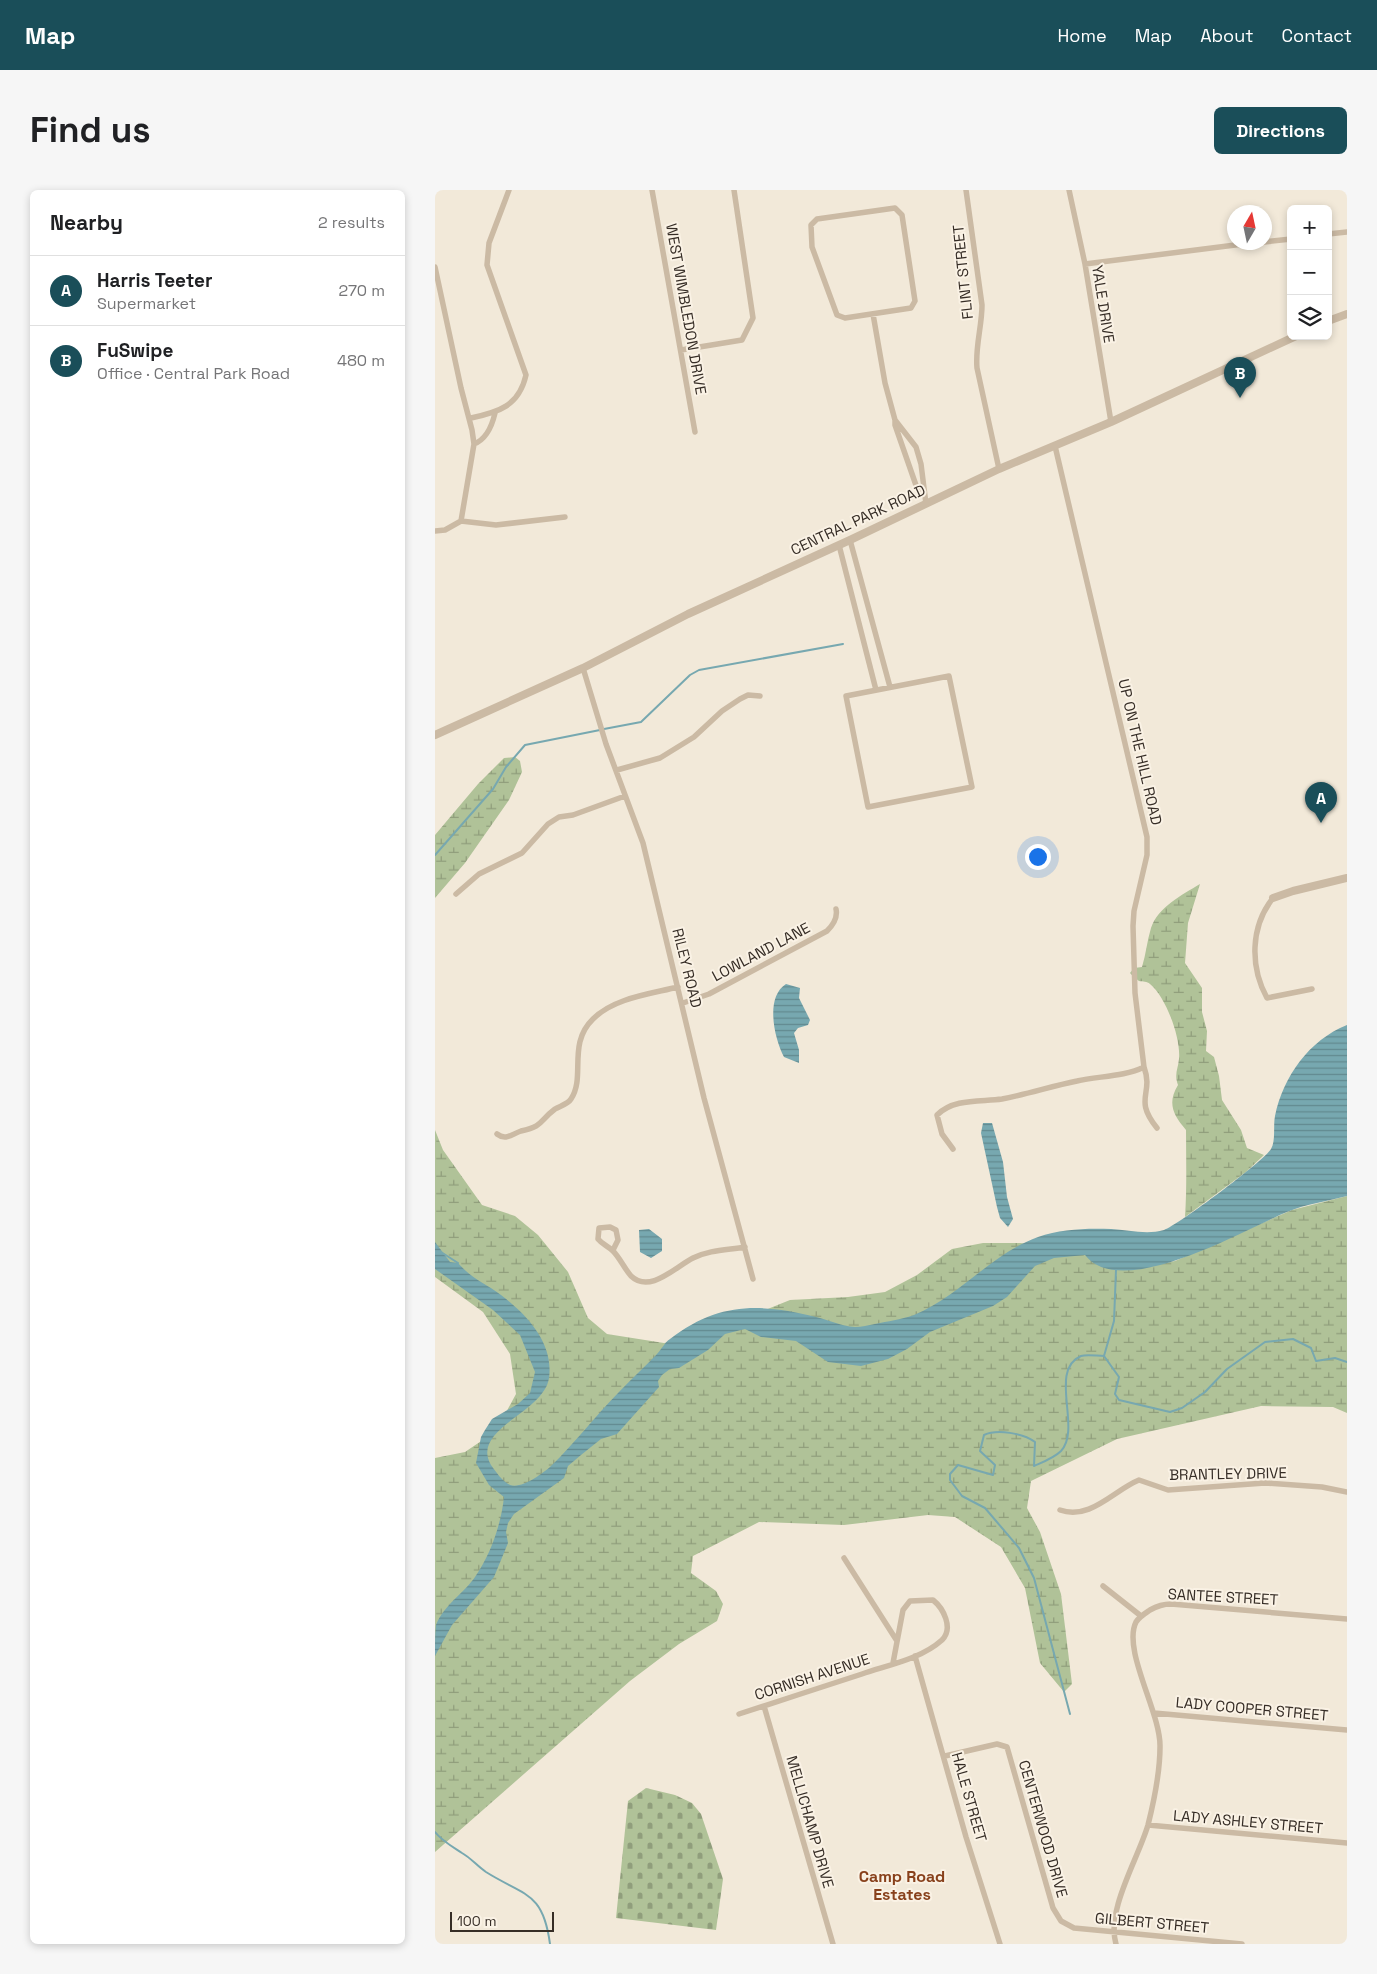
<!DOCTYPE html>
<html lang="en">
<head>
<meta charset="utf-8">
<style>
  body { margin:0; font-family:"Space Grotesk",sans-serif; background:#f6f6f6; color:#202124 }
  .controls { position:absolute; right:15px; top:15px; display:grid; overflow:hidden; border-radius:8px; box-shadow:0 2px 8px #0003 }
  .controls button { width:45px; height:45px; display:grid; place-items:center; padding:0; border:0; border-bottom:1px solid #e0e0e0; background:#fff; color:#202124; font:25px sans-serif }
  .compass { position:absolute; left:792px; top:15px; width:45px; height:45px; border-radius:50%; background:#fff; box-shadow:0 2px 8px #0003; rotate:9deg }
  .scale { position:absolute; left:15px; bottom:12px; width:104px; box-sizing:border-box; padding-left:5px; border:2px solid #362d26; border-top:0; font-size:14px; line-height:18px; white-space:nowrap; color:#362d26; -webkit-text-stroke:4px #faf2e5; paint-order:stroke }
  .you { position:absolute; left:602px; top:666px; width:18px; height:18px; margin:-12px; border:4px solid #fff; border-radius:50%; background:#1a73e8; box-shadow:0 0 0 8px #1a73e833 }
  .badge { display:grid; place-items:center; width:32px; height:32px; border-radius:50%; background:#1a4e59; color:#fff; font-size:16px; font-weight:700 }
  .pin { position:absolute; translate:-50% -41px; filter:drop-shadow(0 1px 2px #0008) }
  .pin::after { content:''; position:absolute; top:26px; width:18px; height:15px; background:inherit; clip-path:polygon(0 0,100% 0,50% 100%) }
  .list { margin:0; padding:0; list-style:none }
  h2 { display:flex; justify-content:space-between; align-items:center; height:65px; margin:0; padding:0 20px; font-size:21px }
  h2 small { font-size:16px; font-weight:400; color:#757577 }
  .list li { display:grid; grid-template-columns:32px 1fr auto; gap:15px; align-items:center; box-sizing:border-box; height:70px; padding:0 20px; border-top:1px solid #e0e0e0 }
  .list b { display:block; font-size:19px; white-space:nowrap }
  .list p { margin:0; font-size:16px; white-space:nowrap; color:#757577 }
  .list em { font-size:16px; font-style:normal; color:#757577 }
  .icon { flex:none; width:28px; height:28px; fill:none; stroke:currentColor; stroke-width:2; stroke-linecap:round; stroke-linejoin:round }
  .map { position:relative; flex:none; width:912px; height:1754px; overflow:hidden; border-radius:8px }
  header { display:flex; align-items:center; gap:30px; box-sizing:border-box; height:70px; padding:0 25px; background:#1a4e59; color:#fff }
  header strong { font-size:24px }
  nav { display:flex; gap:28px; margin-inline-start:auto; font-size:18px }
  .intro { display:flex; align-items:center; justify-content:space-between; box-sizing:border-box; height:120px; padding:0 30px }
  h1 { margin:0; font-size:35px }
  .button { padding:12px 22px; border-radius:8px; background:#1a4e59; color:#fff; font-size:18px; font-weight:700 }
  main { display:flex; gap:30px; padding:0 30px }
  aside { flex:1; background:#fff; border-radius:8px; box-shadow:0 2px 8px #0003 }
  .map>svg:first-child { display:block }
</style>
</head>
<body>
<header>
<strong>Map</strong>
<nav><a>Home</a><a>Map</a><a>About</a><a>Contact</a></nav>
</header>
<div class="intro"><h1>Find us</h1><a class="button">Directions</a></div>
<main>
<aside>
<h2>Nearby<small>2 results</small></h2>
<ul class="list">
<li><span class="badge">A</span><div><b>Harris Teeter</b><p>Supermarket</p></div><em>270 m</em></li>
<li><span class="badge">B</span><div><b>FuSwipe</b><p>Office · Central Park Road</p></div><em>480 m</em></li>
</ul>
</aside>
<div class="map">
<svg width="912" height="1754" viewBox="0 0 912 1754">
  <defs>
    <pattern id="wetland-marsh" width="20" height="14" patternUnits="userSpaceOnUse" patternTransform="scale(1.25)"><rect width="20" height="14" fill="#b0c298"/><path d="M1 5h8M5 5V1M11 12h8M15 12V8" fill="none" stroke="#909e7c"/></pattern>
    <pattern id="cemetery-stones" width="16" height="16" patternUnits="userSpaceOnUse" patternTransform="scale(1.25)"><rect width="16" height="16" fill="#b0c298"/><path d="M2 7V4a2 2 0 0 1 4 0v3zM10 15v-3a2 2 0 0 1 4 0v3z" fill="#909e7c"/></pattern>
    <pattern id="water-rules" width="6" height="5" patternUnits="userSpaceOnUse" patternTransform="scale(1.25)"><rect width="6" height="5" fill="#77a8b0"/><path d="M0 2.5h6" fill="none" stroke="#62898f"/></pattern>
  </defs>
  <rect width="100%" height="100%" fill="#f2e9d9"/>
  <path fill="url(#wetland-marsh)" d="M 80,567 L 85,571 L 87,582 L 74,610 L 30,673 L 0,708 L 0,645 L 43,594 L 69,568 Z
    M 765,694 L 753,733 L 750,773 L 767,798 L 767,822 L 772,841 L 771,861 L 779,867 L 784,886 L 787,910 L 806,940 L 812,958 L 829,965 L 811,982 L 750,1027 C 752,997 751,969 751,940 C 738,925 732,913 743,895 C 739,884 743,879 744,869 C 746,848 731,807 715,794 C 712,791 708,792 704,791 C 701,789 698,786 695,783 L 699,778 L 707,777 C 711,764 712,751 716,738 C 723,717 747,705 765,694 Z
    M 0,940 L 8,960 L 47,1015 L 80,1026 L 103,1045 L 133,1082 L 153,1128 L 172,1144 L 229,1153 L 263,1147 L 355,1110 L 413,1107 L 450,1102 L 482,1085 L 517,1059 L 548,1053 L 586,1053 L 650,1065 L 694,1080 L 740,1071 L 857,1020 L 912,1006 L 912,1223 L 898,1217 L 826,1216 L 682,1249 L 596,1291 L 592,1318 L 605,1342 L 626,1404 L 637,1494 L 629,1502 L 605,1473 L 590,1398 L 566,1357 L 520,1327 L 493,1325 L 409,1335 L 324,1332 L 258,1366 L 256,1383 L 281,1401 L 288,1414 L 282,1431 L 244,1454 L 195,1491 L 0,1662 L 0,1268 L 30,1262 L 61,1241 L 81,1204 L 75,1164 L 48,1122 L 0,1087 Z"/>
  <path fill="url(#cemetery-stones)" d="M 211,1598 L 240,1605 L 257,1613 L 266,1624 L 288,1689 L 281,1740 L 181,1728 L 193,1611 Z"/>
  <path fill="url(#water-rules)" d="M 351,794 L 365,798 L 364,808 L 375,830 L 373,835 L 363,838 L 359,843 L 364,860 L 364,873 L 349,867 C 339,848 330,807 351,794 Z
    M 912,835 L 912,1006 C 893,1011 871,1014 852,1022 C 810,1039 686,1112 650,1065 L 619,1068 L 600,1076 L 572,1107 L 558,1116 L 495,1142 L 472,1159 L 453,1169 L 426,1176 L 393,1172 L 361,1151 L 326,1147 L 310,1139 L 290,1144 L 273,1160 L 244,1178 L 235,1179 L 227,1185 L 223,1191 L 224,1197 L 182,1244 L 166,1249 L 146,1265 L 133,1276 L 129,1288 L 79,1324 L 73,1333 L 71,1342 L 73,1353 L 59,1387 L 17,1435 L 0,1466 C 0,1457 0,1443 1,1435 C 9,1415 29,1403 40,1387 C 56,1364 66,1334 69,1307 L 54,1295 L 41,1273 L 46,1247 L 50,1240 L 57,1229 L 83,1214 L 95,1203 L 100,1182 L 85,1145 L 58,1120 L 0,1079 L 0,1052 L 15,1072 L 23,1073 C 37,1089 50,1093 66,1105 C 92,1125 119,1153 114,1188 C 109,1223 35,1239 56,1275 C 61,1282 67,1291 75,1295 C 87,1299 107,1284 116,1276 C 140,1253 160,1226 184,1202 C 196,1189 210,1177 222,1164 C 227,1159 229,1153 235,1149 C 283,1112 325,1113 381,1127 C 394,1130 406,1136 420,1137 C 427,1137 433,1135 440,1134 C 453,1131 465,1130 479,1125 C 525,1106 556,1064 603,1047 C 626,1039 652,1038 676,1039 C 693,1040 712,1045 729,1040 C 743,1035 829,971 836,959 C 841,951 838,935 840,926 C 848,887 874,850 912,835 Z
    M 548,933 L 557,933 L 568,972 L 572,1007 L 578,1029 L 573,1037 L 565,1028 L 562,1017 L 546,943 Z
    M 214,1039 L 227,1049 L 227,1061 L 216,1068 L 205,1062 L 204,1040 Z"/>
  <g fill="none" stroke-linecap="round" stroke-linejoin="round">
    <path stroke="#77a8b0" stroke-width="2" d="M 169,539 L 206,532 L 255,485 L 264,480 L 408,454
      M 0,665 L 58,599 L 71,577 L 90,555 L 165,540
      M 6,1062 L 23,1073
      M 669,1166 L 684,1187 L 680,1204 L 684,1210 L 735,1222 L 747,1218 L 770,1202 L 792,1179 L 830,1152 L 858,1149 L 876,1158 L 881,1171 L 900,1168 L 912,1172
      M 669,1166 L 679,1131 L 681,1080
      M 635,1524 L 599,1388 L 584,1358 L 550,1318 L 527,1306 L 515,1290 L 515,1284 L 523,1275 L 558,1285 L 560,1275 L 545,1261 L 549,1245 C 562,1239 588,1243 600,1252 L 599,1276 C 608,1272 619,1268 626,1261 C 647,1239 613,1180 646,1166 C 652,1164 662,1166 669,1166
      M 0,1642 C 7,1651 18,1657 27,1663 C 36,1668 42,1676 51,1682 C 89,1706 108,1701 115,1754"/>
    <path stroke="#cbbaa4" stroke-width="5.5" d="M 217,0 L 260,242
      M 531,0 L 547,115 C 547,136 540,157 542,178 L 564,279
      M 634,0 L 650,74 L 676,232
      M 460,18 L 467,25 L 480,111 L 476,118 L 410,128 L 402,125 L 377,57 L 376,35 L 382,29 Z
      M 893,44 L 912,42
      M 829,52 L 856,49
      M 650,74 L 824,52
      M 0,77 L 26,198 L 37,240 L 39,254 L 26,331
      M 438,124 L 450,193 L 460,230
      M 246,160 L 307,150 L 318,128 L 299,0
      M 36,228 C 64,222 84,216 91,185 L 52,75 L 54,53 L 74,0
      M 39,254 C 52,249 57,236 60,223
      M 620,256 L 712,647 L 712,665 L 699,721 L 698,736 L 700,803 L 709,877 C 719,905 698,908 722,938
      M 488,305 L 483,301 L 460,235 L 460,230 L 481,257 L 486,274 L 491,314
      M 0,341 L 10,340 L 26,331 L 61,335 L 130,327
      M 415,350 L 455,497
      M 404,355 L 441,500
      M 148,478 L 171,554 L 208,653 L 269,908 L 318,1089
      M 514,486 L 537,597 L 433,617 L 411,506 Z
      M 182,580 L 225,568 L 259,547 L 287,521 L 305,509 L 313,505 L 325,506
      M 21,704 L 44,684 L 87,663 L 113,634 L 124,627 L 138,625 L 190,606
      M 838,708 C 815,737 815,777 832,808 L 877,799
      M 248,813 L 274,804 L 392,741 C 398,735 403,728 401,719
      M 62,944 C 71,951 77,944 86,941 C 109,936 104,931 120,919 C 125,916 133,914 136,909 C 151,887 132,854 158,829 C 179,808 215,804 243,797
      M 518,959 L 507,944 L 502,925 C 519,908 546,912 567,909 C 593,904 617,896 642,891 C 663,886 689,887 709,877
      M 178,1060 L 183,1050 L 181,1040 L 175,1037 L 164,1038 L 163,1049 C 168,1055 173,1056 178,1061 C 185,1068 189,1078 196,1086 C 215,1104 240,1077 258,1068 C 274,1060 292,1060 310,1057
      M 625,1320 C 655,1331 679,1300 704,1290 L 733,1300 L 830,1293 L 887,1297 L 912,1302
      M 409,1368 L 462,1451
      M 668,1396 L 706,1426
      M 480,1466 L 531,1647 L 565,1754
      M 329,1516 L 398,1754
      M 719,1523 L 912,1540
      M 304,1524 C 345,1511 386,1497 427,1484 C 453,1475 486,1469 507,1450 C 519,1438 508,1418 498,1410 L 475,1411 L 468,1420 L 458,1473
      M 510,1566 L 562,1554 L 572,1557 L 618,1718 L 626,1731 L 639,1738 L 807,1754
      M 713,1635 L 912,1653
      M 681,1754 C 671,1720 703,1669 713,1635 C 719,1611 725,1582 725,1557 C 726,1523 687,1460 701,1432 C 704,1427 709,1424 715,1420 C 722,1416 728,1414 736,1414 L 912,1429"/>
    <path stroke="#cbbaa4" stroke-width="8" d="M 893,131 L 912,124
      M 0,545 L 148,478 L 253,424 L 415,350 L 564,279 L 676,232 L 861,146
      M 838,708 L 858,701 L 912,688"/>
  </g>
  <g text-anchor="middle" stroke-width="4" stroke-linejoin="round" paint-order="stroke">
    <g font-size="15" fill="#362d26" stroke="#faf2e5">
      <text transform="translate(528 82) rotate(-96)" y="5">FLINT STREET</text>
      <text transform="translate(668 114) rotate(81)" y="5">YALE DRIVE</text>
      <text transform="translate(251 119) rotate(80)" y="5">WEST WIMBLEDON DRIVE</text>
      <text transform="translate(423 330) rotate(-25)" y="5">CENTRAL PARK ROAD</text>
      <text transform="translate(705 562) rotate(77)" y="5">UP ON THE HILL ROAD</text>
      <text transform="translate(326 762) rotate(-28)" y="5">LOWLAND LANE</text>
      <text transform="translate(252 778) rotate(76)" y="5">RILEY ROAD</text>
      <text transform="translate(793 1284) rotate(-1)" y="5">BRANTLEY DRIVE</text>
      <text transform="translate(788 1407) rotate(3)" y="5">SANTEE STREET</text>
      <text transform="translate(377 1487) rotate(-18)" y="5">CORNISH AVENUE</text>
      <text transform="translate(817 1519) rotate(5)" y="5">LADY COOPER STREET</text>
      <text transform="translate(534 1607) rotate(74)" y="5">HALE STREET</text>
      <text transform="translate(375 1632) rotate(74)" y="5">MELLICHAMP DRIVE</text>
      <text transform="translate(813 1632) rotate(5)" y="5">LADY ASHLEY STREET</text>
      <text transform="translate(608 1639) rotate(74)" y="5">CENTERWOOD DRIVE</text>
      <text transform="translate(717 1733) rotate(5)" y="5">GILBERT STREET</text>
    </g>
    <g font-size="16" font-weight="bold" fill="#88411c" stroke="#faf2e5">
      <text x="467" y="1692">Camp Road<tspan x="467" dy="18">Estates</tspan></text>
    </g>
  </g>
</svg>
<div class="controls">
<button>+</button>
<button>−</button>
<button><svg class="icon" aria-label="layers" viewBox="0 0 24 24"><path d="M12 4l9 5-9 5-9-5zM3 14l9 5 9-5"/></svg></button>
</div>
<svg class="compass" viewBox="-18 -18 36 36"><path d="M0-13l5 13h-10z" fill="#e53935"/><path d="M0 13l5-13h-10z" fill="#757577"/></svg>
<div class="scale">100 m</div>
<div class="you"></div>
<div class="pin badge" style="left:886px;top:633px">A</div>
<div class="pin badge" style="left:805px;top:208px">B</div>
</div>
</main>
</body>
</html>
